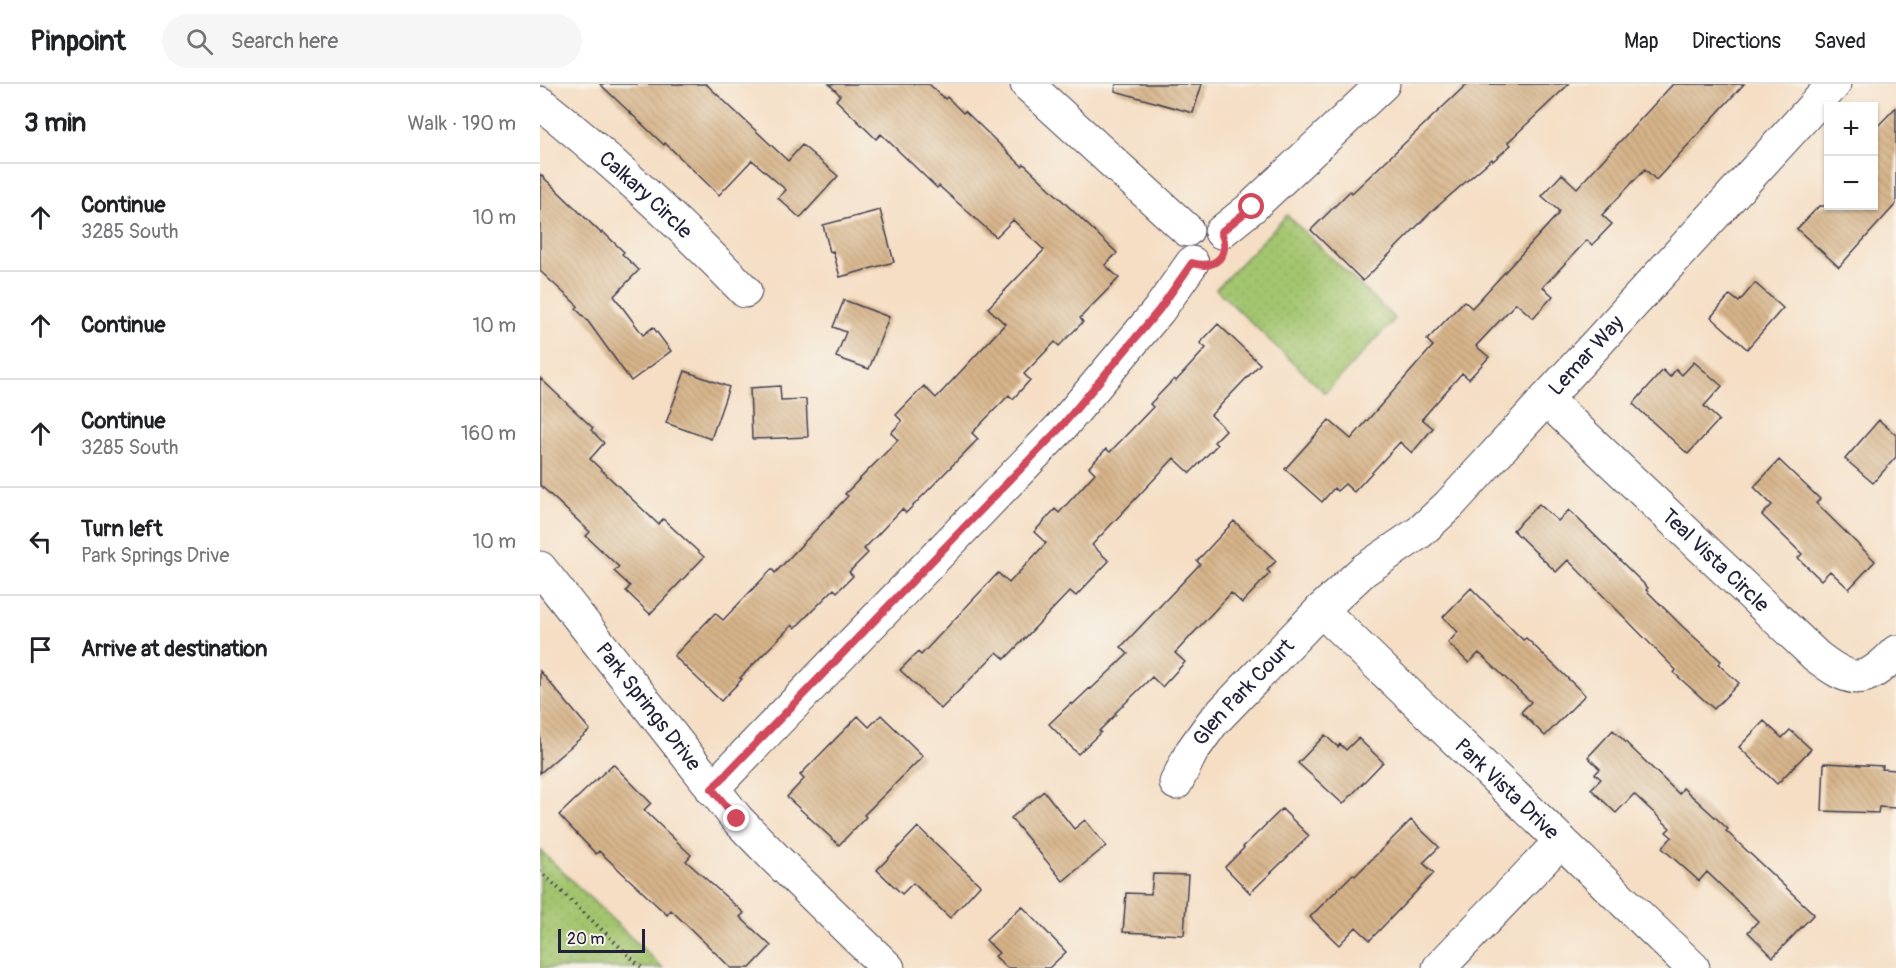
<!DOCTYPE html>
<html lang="en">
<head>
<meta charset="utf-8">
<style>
  body { margin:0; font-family:Pangolin,sans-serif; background:#f6f6f6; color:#202124 }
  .controls { position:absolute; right:18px; top:18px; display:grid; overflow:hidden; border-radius:0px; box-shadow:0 2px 4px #0004 }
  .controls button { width:54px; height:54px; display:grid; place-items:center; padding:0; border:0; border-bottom:2px solid #e0e0e0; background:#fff; color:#202124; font:30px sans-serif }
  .scale { position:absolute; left:18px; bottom:15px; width:87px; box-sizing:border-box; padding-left:6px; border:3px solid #22223b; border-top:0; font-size:16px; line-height:21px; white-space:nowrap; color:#22223b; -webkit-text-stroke:4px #f7f3e8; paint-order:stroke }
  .stop { position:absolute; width:18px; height:18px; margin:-14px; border:4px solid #d1495b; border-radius:50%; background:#fff }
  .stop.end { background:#d1495b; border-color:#fff; box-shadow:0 2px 6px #0008 }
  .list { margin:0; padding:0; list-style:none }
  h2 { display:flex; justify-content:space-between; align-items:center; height:78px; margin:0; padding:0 24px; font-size:26px }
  h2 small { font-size:20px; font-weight:400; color:#757577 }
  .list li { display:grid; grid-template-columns:39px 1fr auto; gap:18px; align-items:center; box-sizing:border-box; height:108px; padding:0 24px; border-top:2px solid #e0e0e0 }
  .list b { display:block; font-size:22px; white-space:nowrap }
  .list p { margin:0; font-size:20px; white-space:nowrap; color:#757577 }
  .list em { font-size:20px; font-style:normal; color:#757577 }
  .icon { flex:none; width:33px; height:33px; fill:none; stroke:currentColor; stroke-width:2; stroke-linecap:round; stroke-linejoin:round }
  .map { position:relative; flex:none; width:1356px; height:884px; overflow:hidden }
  header { display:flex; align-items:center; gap:36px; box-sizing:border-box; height:84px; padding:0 30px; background:#fff; border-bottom:2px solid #e0e0e0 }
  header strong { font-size:28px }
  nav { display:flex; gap:33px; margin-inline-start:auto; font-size:21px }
  .search { width:420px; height:54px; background:#f6f6f6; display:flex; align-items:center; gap:15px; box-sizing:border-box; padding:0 21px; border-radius:33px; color:#757577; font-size:22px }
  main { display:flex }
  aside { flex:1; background:#fff }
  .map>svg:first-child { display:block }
</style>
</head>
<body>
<header>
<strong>Pinpoint</strong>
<div class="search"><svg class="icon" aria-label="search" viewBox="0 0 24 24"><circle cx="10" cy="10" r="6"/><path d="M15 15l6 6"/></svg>Search here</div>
<nav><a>Map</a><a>Directions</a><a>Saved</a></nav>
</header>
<main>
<aside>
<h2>3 min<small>Walk · 190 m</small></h2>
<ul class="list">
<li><svg class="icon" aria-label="ahead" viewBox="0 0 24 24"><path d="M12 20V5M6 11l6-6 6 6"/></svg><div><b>Continue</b><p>3285 South</p></div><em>10 m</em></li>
<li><svg class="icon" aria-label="ahead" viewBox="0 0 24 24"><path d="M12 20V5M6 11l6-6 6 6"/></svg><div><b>Continue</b></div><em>10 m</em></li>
<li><svg class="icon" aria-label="ahead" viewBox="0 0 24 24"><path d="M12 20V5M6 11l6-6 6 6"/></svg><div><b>Continue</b><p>3285 South</p></div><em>160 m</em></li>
<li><svg class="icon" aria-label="left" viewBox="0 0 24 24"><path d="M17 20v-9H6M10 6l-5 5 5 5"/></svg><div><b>Turn left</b><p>Park Springs Drive</p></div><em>10 m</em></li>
<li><svg class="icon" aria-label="arrive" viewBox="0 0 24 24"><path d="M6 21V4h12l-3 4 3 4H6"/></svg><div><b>Arrive at destination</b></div></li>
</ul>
</aside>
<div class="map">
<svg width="1356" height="884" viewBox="0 0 1356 884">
  <defs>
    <pattern id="park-dots" width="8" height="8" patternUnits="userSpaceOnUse" patternTransform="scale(1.5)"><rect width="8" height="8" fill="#a3c56e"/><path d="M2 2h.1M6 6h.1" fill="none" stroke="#8ca960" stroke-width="1.8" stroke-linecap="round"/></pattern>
    <pattern id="building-back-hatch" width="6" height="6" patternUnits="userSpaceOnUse" patternTransform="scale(1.5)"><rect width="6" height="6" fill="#d6b389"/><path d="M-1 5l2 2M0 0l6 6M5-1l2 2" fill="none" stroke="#b79a77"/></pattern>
  </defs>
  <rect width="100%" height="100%" fill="#f7f3e8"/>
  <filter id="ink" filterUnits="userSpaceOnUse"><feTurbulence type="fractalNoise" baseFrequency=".0167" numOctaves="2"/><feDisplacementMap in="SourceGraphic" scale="12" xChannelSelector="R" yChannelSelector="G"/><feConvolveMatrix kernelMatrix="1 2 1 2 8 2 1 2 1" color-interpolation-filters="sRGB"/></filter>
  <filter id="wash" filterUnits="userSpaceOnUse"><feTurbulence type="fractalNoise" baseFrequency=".008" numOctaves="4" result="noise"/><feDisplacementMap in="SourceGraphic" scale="24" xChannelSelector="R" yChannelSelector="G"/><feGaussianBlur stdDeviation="1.35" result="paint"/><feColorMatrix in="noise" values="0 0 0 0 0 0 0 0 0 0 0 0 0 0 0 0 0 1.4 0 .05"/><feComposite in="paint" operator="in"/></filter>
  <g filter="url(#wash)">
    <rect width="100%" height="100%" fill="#f5dec4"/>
    <path fill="url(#park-dots)" stroke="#627454" stroke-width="1.5" d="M 747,131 L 855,235 L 785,309 L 676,205 Z
      M 0,766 L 123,884 L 0,884 Z"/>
    <g id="blocks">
      <path fill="url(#building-back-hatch)" d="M 60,0 L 166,0 L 248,77 L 262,61 L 298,92 L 260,134 L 238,114 L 246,106 L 212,76 L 179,111 L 125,59 L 124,61 Z
        M 289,0 L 389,0 L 405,15 L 407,13 L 423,29 L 425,27 L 482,82 L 484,80 L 577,169 L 565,181 L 579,194 L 540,234 L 543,238 L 519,262 L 515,258 L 484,290 L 490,296 L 473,315 L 469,311 L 432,349 L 438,355 L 366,429 L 362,425 L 324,465 L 328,469 L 309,488 L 313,492 L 297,508 L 294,505 L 255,544 L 252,541 L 200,594 L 202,595 L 181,617 L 134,572 L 175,529 L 183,536 L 232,485 L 235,489 L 308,412 L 305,410 L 358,356 L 351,349 L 362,337 L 356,331 L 384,302 L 396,314 L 465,240 L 448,224 L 504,166 L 473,136 L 456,153 L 399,102 L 397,104 L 341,50 L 336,55 L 296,16 L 300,11 Z
        M 576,0 L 662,0 L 653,29 L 575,7 Z
        M 927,0 L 1029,0 L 968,58 L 971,61 L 953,77 L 952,75 L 891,128 L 823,197 L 771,146 L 810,107 L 812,109 Z
        M 1133,0 L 1204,0 L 1116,96 L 1105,85 L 1062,131 L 1072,140 L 1052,161 L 1047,156 L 1003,203 L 1013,212 L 993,234 L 976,219 L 936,262 L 949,273 L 929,295 L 922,289 L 882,335 L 893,344 L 872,369 L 860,358 L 814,408 L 805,400 L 797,407 L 794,404 L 782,418 L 745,385 L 789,336 L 811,355 L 893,262 L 887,256 L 924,217 L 932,224 L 1018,130 L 1019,127 L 1002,112 L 1022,90 L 1037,104 Z
        M 1356,23 L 1356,120 L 1299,183 L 1257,145 L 1279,122 L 1334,122 L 1334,46 Z
        M 0,90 L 61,149 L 63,148 L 84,168 L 82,170 L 99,186 L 74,212 L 103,251 L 113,243 L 131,267 L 91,297 L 47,236 L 36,225 L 38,222 L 0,187 Z
        M 340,126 L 354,178 L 300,193 L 293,167 L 290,168 L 283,141 Z
        M 1215,199 L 1243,224 L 1207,265 L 1171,233 L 1190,211 L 1199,218 Z
        M 304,216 L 349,233 L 329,285 L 296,273 L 306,248 L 293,243 Z
        M 678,240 L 720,280 L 671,331 L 686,346 L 674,358 L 677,361 L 650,389 L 634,374 L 552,461 L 569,477 L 536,512 L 530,507 L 465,575 L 457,568 L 401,625 L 360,586 L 378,568 L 381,571 L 458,489 L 469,499 L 506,459 L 494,448 L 515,425 L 519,429 L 555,389 L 549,383 L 566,365 L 570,368 L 613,323 L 610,320 L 634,295 L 636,297 L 666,264 L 660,259 Z
        M 1154,278 L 1182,302 L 1164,322 L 1179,336 L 1148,370 L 1093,320 L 1123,286 L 1130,293 L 1136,285 L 1142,291 Z
        M 145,287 L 189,303 L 171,355 L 126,339 Z
        M 0,294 L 53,344 L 51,346 L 64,359 L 50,375 L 118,440 L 123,435 L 164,473 L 110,530 L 86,507 L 90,502 L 74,487 L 79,483 L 46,452 L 50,448 L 0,401 Z
        M 240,302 L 241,316 L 266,315 L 268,353 L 212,355 L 210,304 Z
        M 1339,336 L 1356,351 L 1356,373 L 1333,399 L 1305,375 Z
        M 1239,376 L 1280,415 L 1276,419 L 1335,477 L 1309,505 L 1290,487 L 1281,496 L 1258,474 L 1262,470 L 1222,431 L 1232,421 L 1214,403 Z
        M 999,420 L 1018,437 L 1029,426 L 1108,504 L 1106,506 L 1143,543 L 1181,577 L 1178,580 L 1199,599 L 1174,625 L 1134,589 L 1136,586 L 1028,476 L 1016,488 L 973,446 Z
        M 694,437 L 736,477 L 727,486 L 730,489 L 702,519 L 691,509 L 635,569 L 645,578 L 622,603 L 612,593 L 575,629 L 576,630 L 559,647 L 561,648 L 538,670 L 509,640 L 531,619 L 532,621 L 550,604 L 551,605 L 588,570 L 581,563 L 660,480 L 657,477 Z
        M 931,504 L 983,556 L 986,554 L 1045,611 L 1005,652 L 981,628 L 991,618 L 939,569 L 929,579 L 908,559 L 918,548 L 903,533 Z
        M 0,587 L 50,646 L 0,689 Z
        M 341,631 L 383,672 L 324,731 L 326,733 L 299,761 L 247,713 L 264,695 L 260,691 L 318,632 L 329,643 Z
        M 1224,637 L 1242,654 L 1250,646 L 1271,665 L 1237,700 L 1199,663 Z
        M 1073,646 L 1139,710 L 1143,704 L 1188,745 L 1186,747 L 1274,830 L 1233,873 L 1208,848 L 1218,837 L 1167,788 L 1159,797 L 1122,764 L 1132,753 L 1126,748 L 1130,744 L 1094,710 L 1076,729 L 1051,705 L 1061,695 L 1055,690 L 1060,685 L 1048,673 Z
        M 785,651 L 798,663 L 800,660 L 806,666 L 818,654 L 843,678 L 803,720 L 758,679 Z
        M 1284,679 L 1343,682 L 1342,685 L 1356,686 L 1356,724 L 1339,723 L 1338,729 L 1282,727 Z
        M 73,680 L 111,719 L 104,726 L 151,771 L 146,777 L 204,829 L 200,833 L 231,862 L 210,884 L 191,884 L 131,826 L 127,831 L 59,767 L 56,770 L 19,731 Z
        M 504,707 L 534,745 L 545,736 L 566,762 L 523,797 L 471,734 Z
        M 742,725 L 769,752 L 710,809 L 685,783 L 704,764 L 703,763 Z
        M 871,736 L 899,763 L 883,779 L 894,789 L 830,856 L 816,843 L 799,861 L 770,833 L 813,790 L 815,792 Z
        M 378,743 L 440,801 L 410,834 L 373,799 L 362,810 L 337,786 Z
        M 613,790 L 648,791 L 644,851 L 583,848 L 586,809 L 611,810 Z
        M 482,822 L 526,868 L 509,884 L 467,884 L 455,872 L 459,869 L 446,856 Z"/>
    </g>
  </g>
  <g filter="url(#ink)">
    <use href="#blocks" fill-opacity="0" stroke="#423e50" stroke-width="1.5"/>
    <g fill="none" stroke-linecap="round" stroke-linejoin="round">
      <g stroke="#423e50" stroke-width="35">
        <g id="minor">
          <path d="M 487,0 L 647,146"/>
          <path id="s1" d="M 0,19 C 73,77 140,140 205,207"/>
          <path d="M 681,148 L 712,123 L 843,0"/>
          <path id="s2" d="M 1006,315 L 1276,572 C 1311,599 1324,602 1356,568"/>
          <path id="s3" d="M 0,484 L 197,735 L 236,775 L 348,884"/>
          <path id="s4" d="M 781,526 L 1153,884"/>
          <path id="s5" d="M 636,699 L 652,667 L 672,639 L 781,526 L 824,486 L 880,448 L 909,421 L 1294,0"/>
          <path d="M 172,705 L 521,343 L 619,226 L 652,179"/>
          <path d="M 899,884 L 1021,757"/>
        </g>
      </g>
      <path stroke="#423e50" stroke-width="4" stroke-dasharray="1.5 4.5" stroke-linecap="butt" d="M 0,787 L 102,884"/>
      <use href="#minor" stroke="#fff" stroke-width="33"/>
    </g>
  </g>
  <g fill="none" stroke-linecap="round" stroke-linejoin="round" filter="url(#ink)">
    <path stroke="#d1495b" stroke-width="8" d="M 197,735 L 172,705 L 521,343 L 619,226 L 652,179 C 676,186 691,171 681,148 L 712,123"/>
  </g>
  <g text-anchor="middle" stroke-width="4.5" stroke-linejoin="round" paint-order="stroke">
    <g font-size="21" fill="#22223b" stroke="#f7f3e8">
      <text dy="7" stroke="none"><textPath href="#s1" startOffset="140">Calkary Circle</textPath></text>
      <text dy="7" stroke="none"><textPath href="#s5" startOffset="596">Lemar Way</textPath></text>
      <text dy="7" stroke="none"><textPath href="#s2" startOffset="234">Teal Vista Circle</textPath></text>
      <text dy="7" stroke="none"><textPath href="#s5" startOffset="114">Glen Park Court</textPath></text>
      <text dy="7" stroke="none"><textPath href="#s3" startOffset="176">Park Springs Drive</textPath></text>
      <text dy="7" stroke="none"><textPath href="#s4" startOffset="258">Park Vista Drive</textPath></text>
    </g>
  </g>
</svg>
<div class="controls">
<button>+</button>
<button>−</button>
</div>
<div class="scale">20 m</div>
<div class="stop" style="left:712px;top:123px"></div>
<div class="stop end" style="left:197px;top:735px"></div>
</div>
</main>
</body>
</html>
